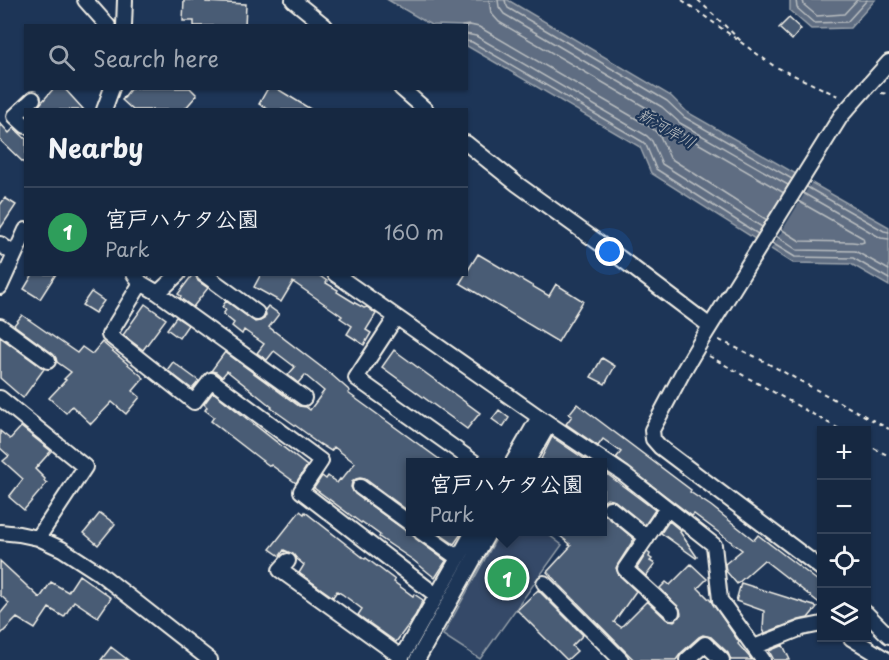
<!DOCTYPE html>
<html lang="en">
<head>
<meta charset="utf-8">
<style>
  body { margin:0; font-family:"Playpen Sans","Klee One",sans-serif; background:#23344c; color:#f1f3f6 }
  .controls { position:absolute; right:18px; bottom:18px; display:grid; overflow:hidden; border-radius:0px; box-shadow:0 2px 4px #0004 }
  .controls button { width:54px; height:54px; display:grid; place-items:center; padding:0; border:0; border-bottom:2px solid #35445a; background:#162841; color:#f1f3f6; font:30px sans-serif }
  .you { position:absolute; left:610px; top:252px; width:21px; height:21px; margin:-15px; border:4px solid #fff; border-radius:50%; background:#1a73e8; box-shadow:0 0 0 9px #1a73e833 }
  .badge { display:grid; place-items:center; width:39px; height:39px; border-radius:50%; background:#1a73e8; color:#fff; font-size:20px; font-weight:700 }
  .pin { position:absolute; translate:-50% -50%; border:3px solid #fff; box-shadow:0 2px 6px #0006 }
  .popup { position:absolute; left:406px; top:458px; width:201px; height:78px; box-sizing:border-box; display:grid; place-content:center; border-radius:0px; background:#162841; filter:drop-shadow(0 2px 4px #0005); font-size:20px; white-space:nowrap; color:#9ea6b1 }
  .popup b { font-size:22px; color:#f1f3f6 }
  .popup::after { content:''; position:absolute; left:50%; top:100%; margin-left:-12px; border:12px solid transparent; border-top-color:#162841 }
  .list { margin:0; padding:0; list-style:none }
  h2 { display:flex; justify-content:space-between; align-items:center; height:78px; margin:0; padding:0 24px; font-size:26px }
  h2 small { font-size:20px; font-weight:400; color:#9ea6b1 }
  .list li { display:grid; grid-template-columns:39px 1fr auto; gap:18px; align-items:center; box-sizing:border-box; height:90px; padding:0 24px; border-top:2px solid #35445a }
  .list b { display:block; font-size:22px; white-space:nowrap }
  .list p { margin:0; font-size:20px; white-space:nowrap; color:#9ea6b1 }
  .list em { font-size:20px; font-style:normal; color:#9ea6b1 }
  .icon { flex:none; width:33px; height:33px; fill:none; stroke:currentColor; stroke-width:2; stroke-linecap:round; stroke-linejoin:round }
  .map { position:relative; flex:none; width:889px; height:660px; overflow:hidden }
  .search { position:absolute; background:#162841; box-shadow:0 2px 4px #0004; left:24px; top:24px; width:444px; height:66px; display:flex; align-items:center; gap:15px; box-sizing:border-box; padding:0 21px; border-radius:0px; color:#9ea6b1; font-size:22px }
  .panel { position:absolute; background:#162841; box-shadow:0 2px 4px #0004; left:24px; top:108px; width:444px; height:168px; border-radius:0px }
  .map>svg:first-child { display:block }
</style>
</head>
<body>
<div class="map">
<svg width="889" height="660" viewBox="0 0 889 660">
  <rect width="100%" height="100%" fill="#1d3557"/>
  <filter id="ink" filterUnits="userSpaceOnUse"><feTurbulence type="fractalNoise" baseFrequency=".0167" numOctaves="2"/><feDisplacementMap in="SourceGraphic" scale="12" xChannelSelector="R" yChannelSelector="G"/><feConvolveMatrix kernelMatrix="1 2 1 2 8 2 1 2 1" color-interpolation-filters="sRGB"/></filter>
  <g filter="url(#ink)">
    <path fill="#354a67" stroke="#949ea8" stroke-width="1.5" d="M 500,532 L 545,532 L 562,545 L 480,659 L 443,635 Z"/>
    <path fill="#5e6d82" stroke="#9aa2ab" stroke-width="1.5" d="M 388,0 L 508,0 L 671,96 L 687,112 L 889,227 L 889,286 L 851,264 L 793,263 L 651,173 L 640,147 L 467,46 L 466,26 L 431,25 Z
      M 790,0 L 875,0 L 850,28 L 811,29 L 790,11 Z"/>
    <path fill="#1d3557" d="M 798,171 L 813,180 L 769,252 L 755,242 Z"/>
    <g fill="none" stroke-linecap="round" stroke-linejoin="round">
      <path stroke="#b8bcbf" stroke-width="1.5" d="M 489,0 L 491,13 L 499,22 L 657,114 L 675,130 L 784,193
        M 498,0 L 499,7 L 504,14 L 662,107 L 680,123 L 788,185
        M 505,0 L 506,4 L 508,8 L 667,101 L 684,117 L 792,179
        M 796,0 L 797,8 L 814,23 L 847,22 L 867,0
        M 803,0 L 804,5 L 817,16 L 844,14 L 857,0
        M 462,26 L 470,25 L 479,27 L 652,128 L 660,136 L 670,158 L 767,220
        M 466,34 L 476,36 L 647,136 L 652,141 L 662,164 L 762,227
        M 466,41 L 472,42 L 643,142 L 646,145 L 656,169 L 758,234
        M 807,187 L 884,231 L 889,232
        M 803,193 L 881,238 L 889,239
        M 781,229 L 800,241 L 852,242 L 861,243 L 864,242 L 863,238 L 798,201
        M 776,236 L 797,250 L 855,251 L 889,270
        M 772,243 L 795,257 L 853,258 L 889,279"/>
    </g>
    <path fill="#485b74" stroke="#f4f1e8" stroke-width="1.5" d="M 184,0 L 206,0 L 206,2 L 246,4 L 245,26 L 194,26 L 194,21 L 183,21 Z
      M 789,18 L 801,29 L 792,40 L 779,28 Z
      M 54,88 L 64,88 L 84,110 L 35,110 Z
      M 131,88 L 190,88 L 197,95 L 184,110 L 133,110 L 122,100 L 125,97 L 124,97 Z
      M 268,88 L 276,88 L 312,110 L 269,110 L 259,104 Z
      M 0,123 L 9,133 L 14,128 L 26,139 L 26,165 L 0,140 Z
      M 5,198 L 16,205 L 0,229 L 0,205 Z
      M 478,254 L 549,296 L 556,284 L 583,301 L 558,342 L 460,283 Z
      M 33,274 L 56,274 L 40,299 L 24,289 Z
      M 193,274 L 195,274 L 198,281 L 208,288 L 193,307 L 180,298 L 181,296 L 178,294 Z
      M 261,274 L 317,274 L 327,281 L 326,283 L 338,290 L 337,292 L 355,303 L 364,308 L 367,307 L 376,314 L 366,330 L 371,333 L 364,345 L 347,334 L 352,326 L 340,318 L 342,316 L 293,282 L 281,302 L 254,287 Z
      M 91,292 L 104,301 L 95,313 L 82,305 Z
      M 226,301 L 255,322 L 260,321 L 264,319 L 266,315 L 265,310 L 268,306 L 279,314 L 269,327 L 333,376 L 350,391 L 348,393 L 443,462 L 411,462 L 411,513 L 365,479 L 360,478 L 356,479 L 352,482 L 351,487 L 355,494 L 406,531 L 412,533 L 416,539 L 446,561 L 435,578 L 413,560 L 379,537 L 380,535 L 362,522 L 361,523 L 314,488 L 322,476 L 326,479 L 328,476 L 337,483 L 340,479 L 341,480 L 355,463 L 334,447 L 331,451 L 320,444 L 320,445 L 309,437 L 310,436 L 271,408 L 272,407 L 227,371 L 222,377 L 216,372 L 211,371 L 225,352 L 299,406 L 306,407 L 310,410 L 324,391 L 305,375 L 298,383 L 288,375 L 295,367 L 274,351 L 267,360 L 257,353 L 264,344 L 244,330 L 242,334 L 232,326 L 234,323 L 223,314 L 226,310 L 222,307 Z
      M 145,304 L 166,319 L 143,350 L 123,335 Z
      M 22,315 L 77,353 L 82,347 L 92,354 L 102,342 L 144,378 L 133,391 L 140,397 L 126,414 L 112,402 L 91,424 L 72,406 L 66,413 L 49,398 L 66,380 L 64,379 L 71,372 L 57,362 L 56,358 L 53,354 L 14,325 Z
      M 176,317 L 188,325 L 179,338 L 167,329 Z
      M 0,337 L 44,369 L 23,398 L 0,378 Z
      M 394,350 L 480,413 L 467,429 L 382,367 Z
      M 602,358 L 615,366 L 605,384 L 591,377 Z
      M 173,362 L 199,381 L 192,389 L 167,370 Z
      M 213,392 L 307,466 L 296,483 L 271,465 L 270,466 L 260,459 L 211,421 L 214,417 L 205,410 L 207,407 L 204,404 Z
      M 577,404 L 691,490 L 690,492 L 711,506 L 754,540 L 758,535 L 822,584 L 822,605 L 764,560 L 737,584 L 726,571 L 725,564 L 742,550 L 694,514 L 692,516 L 616,458 L 621,452 L 603,439 L 598,446 L 566,424 L 572,416 L 569,414 Z
      M 499,410 L 509,418 L 503,427 L 492,419 Z
      M 21,427 L 51,451 L 35,469 L 45,479 L 44,481 L 47,483 L 24,510 L 9,497 L 23,479 L 3,461 L 9,456 L 0,448 L 0,431 L 10,439 Z
      M 552,437 L 586,460 L 584,462 L 548,462 L 541,459 Z
      M 603,471 L 655,510 L 645,525 L 615,501 L 607,499 L 603,502 Z
      M 300,511 L 304,514 L 305,512 L 365,559 L 366,558 L 395,580 L 394,582 L 413,596 L 414,594 L 423,600 L 415,616 L 396,642 L 358,615 L 362,609 L 342,594 L 337,591 L 333,597 L 299,573 L 304,565 L 297,559 L 293,554 L 284,550 L 280,556 L 270,549 Z
      M 100,513 L 115,524 L 98,545 L 84,533 Z
      M 603,513 L 634,539 L 618,564 L 616,568 L 619,575 L 636,591 L 614,622 L 621,627 L 647,601 L 666,619 L 674,621 L 678,618 L 681,614 L 680,609 L 660,588 L 666,582 L 670,585 L 691,564 L 707,579 L 698,588 L 711,601 L 739,642 L 738,644 L 752,660 L 731,660 L 728,653 L 711,637 L 703,635 L 699,637 L 681,653 L 676,660 L 634,660 L 547,572 L 571,546 L 569,545 L 570,544 L 554,531 L 603,531 Z
      M 669,521 L 681,531 L 680,532 L 697,557 L 696,558 L 661,533 Z
      M 443,531 L 463,531 L 454,544 L 441,535 Z
      M 647,552 L 650,554 L 649,557 L 652,559 L 650,561 L 655,564 L 646,576 L 637,568 Z
      M 0,561 L 40,598 L 51,582 L 68,592 L 79,575 L 111,598 L 98,617 L 74,601 L 64,617 L 49,608 L 35,629 L 17,618 L 0,635 L 0,614 L 9,603 L 0,595 Z
      M 741,583 L 817,607 L 808,618 L 799,620 L 765,633 L 763,630 L 764,611 L 736,601 Z
      M 538,590 L 583,635 L 572,646 L 577,651 L 567,660 L 517,610 Z
      M 783,645 L 790,660 L 774,660 L 769,651 Z
      M 111,647 L 128,660 L 101,660 Z"/>
    <g fill="none" stroke-linecap="round" stroke-linejoin="round">
      <g stroke="#f4f1e8" stroke-width="18">
        <path id="minor" d="M 85,0 L 108,26
          M 293,0 L 325,26
          M 124,26 L 125,0
          M 401,88 L 426,110
          M 104,110 L 112,88
          M 26,126 L 15,116 L 33,99
          M 466,143 L 517,184 L 620,258 L 710,326
          M 0,244 L 14,254
          M 134,274 L 141,283 L 158,293 L 178,274
          M 204,274 L 257,313
          M 335,274 L 539,417 L 624,474 L 714,545 L 720,600 L 763,660
          M 141,283 L 109,335 L 194,402 L 211,380 L 321,461 L 301,491 L 436,595
          M 0,287 L 26,230
          M 158,293 L 304,398
          M 396,317 L 356,378 L 474,462
          M 0,326 L 48,361
          M 0,398 L 85,467 L 38,538
          M 513,462 L 539,417
          M 527,462 L 549,424
          M 360,487 L 411,524
          M 610,508 L 647,538
          M 667,508 L 625,569 L 672,612
          M 0,532 L 19,534 L 38,538 L 62,549 L 99,573 L 210,660
          M 421,532 L 458,558
          M 288,561 L 280,570 L 401,657
          M 822,569 L 660,447 L 653,439 L 652,430 L 684,370 L 704,336 L 841,116 L 889,62
          M 544,583 L 621,660
          M 866,613 L 889,636
          M 851,638 L 887,660
          M 754,647 L 802,628 L 822,624
          M 400,660 L 473,532
          M 417,660 L 489,532
          M 687,660 L 705,644 L 722,660"/>
      </g>
      <path stroke="#f4f1e8" stroke-width="2" stroke-dasharray="4.5 4.5" stroke-linecap="butt" d="M 682,0 L 774,66 L 838,96
        M 698,0 L 741,41
        M 881,93 L 889,94
        M 719,340 L 754,356 L 889,429
        M 709,356 L 841,430
        M 866,444 L 889,456"/>
      <use href="#minor" stroke="#1d3557" stroke-width="14"/>
    </g>
  </g>
  <g text-anchor="middle" stroke-width="4.5" stroke-linejoin="round" paint-order="stroke">
    <g font-size="16" font-style="italic" fill="#c0c3c4" stroke="#1d3557">
      <text transform="translate(667 128) rotate(30)" y="6">新河岸川</text>
    </g>
  </g>
</svg>
<div class="controls">
<button>+</button>
<button>−</button>
<button><svg class="icon" aria-label="locate" viewBox="0 0 24 24"><circle cx="12" cy="12" r="6"/><path d="M12 2v4M12 18v4M2 12h4M18 12h4"/></svg></button>
<button><svg class="icon" aria-label="layers" viewBox="0 0 24 24"><path d="M12 4l9 5-9 5-9-5zM3 14l9 5 9-5"/></svg></button>
</div>
<div class="you"></div>
<div class="pin badge" style="left:507px;top:578px;background:#2e9e5b">1</div>
<div class="popup"><b>宮戸ハケタ公園</b>Park</div>
<div class="search"><svg class="icon" aria-label="search" viewBox="0 0 24 24"><circle cx="10" cy="10" r="6"/><path d="M15 15l6 6"/></svg>Search here</div>
<section class="panel">
<h2>Nearby<small></small></h2>
<ul class="list">
<li><span class="badge" style="background:#2e9e5b">1</span><div><b>宮戸ハケタ公園</b><p>Park</p></div><em>160 m</em></li>
</ul>
</section>
</div>
</body>
</html>
